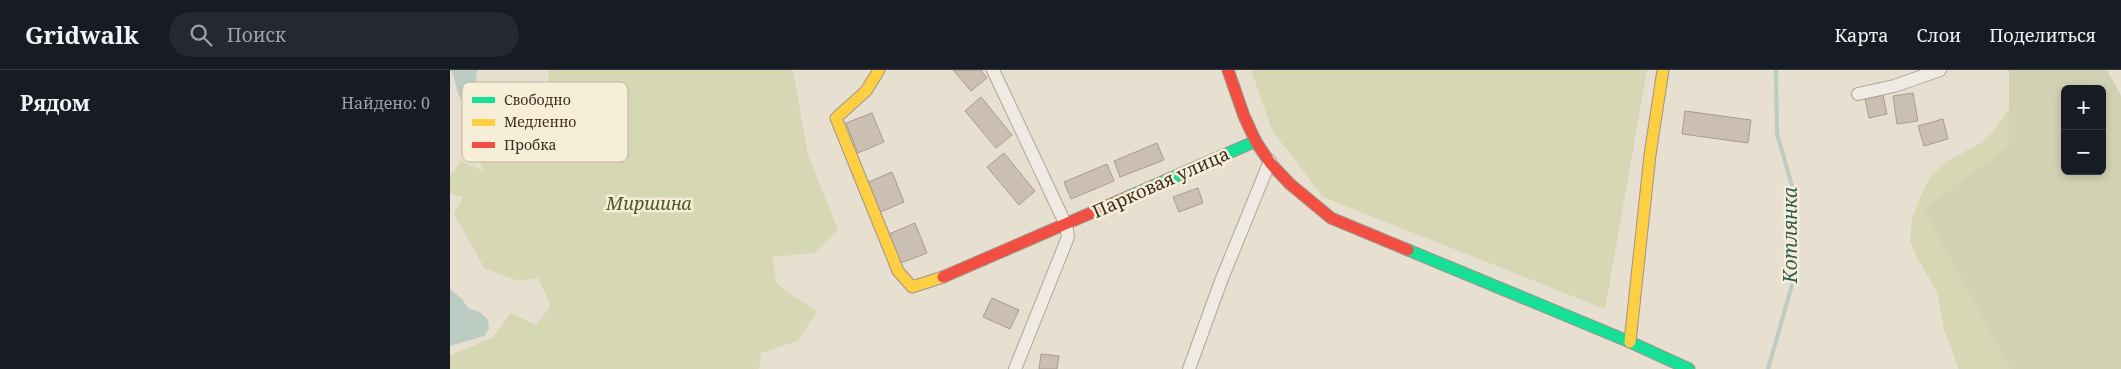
<!DOCTYPE html>
<html lang="ru">
<head>
<meta charset="utf-8">
<style>
  body { margin:0; font-family:"Noto Serif",serif; background:#242831; color:#f1f3f6 }
  .controls { position:absolute; right:15px; top:15px; display:grid; overflow:hidden; border-radius:8px; box-shadow:0 2px 8px #0003 }
  .controls button { width:45px; height:45px; display:grid; place-items:center; padding:0; border:0; border-bottom:1px solid #363941; background:#171b24; color:#f1f3f6; font:25px sans-serif }
  .list { margin:0; padding:0; list-style:none }
  h2 { display:flex; justify-content:space-between; align-items:center; height:65px; margin:0; padding:0 20px; font-size:21px }
  h2 small { font-size:16px; font-weight:400; color:#9ea1a6 }
  .icon { flex:none; width:28px; height:28px; fill:none; stroke:currentColor; stroke-width:2; stroke-linecap:round; stroke-linejoin:round }
  .map { position:relative; flex:none; width:1671px; height:299px; overflow:hidden }
  header { display:flex; align-items:center; gap:30px; box-sizing:border-box; height:70px; padding:0 25px; background:#171b24; border-bottom:1px solid #363941 }
  header strong { font-size:24px }
  nav { display:flex; gap:28px; margin-inline-start:auto; font-size:18px }
  .search { width:350px; height:45px; background:#242831; display:flex; align-items:center; gap:12px; box-sizing:border-box; padding:0 18px; border-radius:28px; color:#9ea1a6; font-size:19px }
  main { display:flex }
  aside { flex:1; background:#171b24 }
  .map>svg:first-child { display:block }
</style>
</head>
<body>
<header>
<strong>Gridwalk</strong>
<div class="search"><svg class="icon" aria-label="search" viewBox="0 0 24 24"><circle cx="10" cy="10" r="6"/><path d="M15 15l6 6"/></svg>Поиск</div>
<nav><a>Карта</a><a>Слои</a><a>Поделиться</a></nav>
</header>
<main>
<aside>
<h2>Рядом<small>Найдено: 0</small></h2>
<ul class="list">
</ul>
</aside>
<div class="map">
<svg width="1671" height="299" viewBox="0 0 1671 299">
  <rect width="100%" height="100%" fill="#e7e0d1"/>
  <path fill="#d6d7b3" fill-rule="evenodd" d="M 99,0 L 343,0 L 358,85 L 388,160 L 364,183 L 322,187 L 327,214 L 367,242 L 347,271 L 311,283 L 309,299 L 0,299 L 0,285 L 42,268 L 61,243 L 86,255 L 101,236 L 88,208 L 69,211 L 35,199 L 4,144 L 13,127 L 0,124 L 0,106 L 11,91 L 33,101 L 26,73 L 44,37 L 81,45 L 97,25 Z
    M 801,0 L 1197,0 L 1155,239 L 873,127 L 822,60 Z
    M 1649,2 L 1671,42 L 1671,299 L 1509,299 L 1494,260 L 1487,221 L 1467,188 L 1460,171 L 1462,148 L 1471,125 L 1482,105 L 1497,91 L 1531,73 L 1545,59 L 1570,23 ZM 1615,19 L 1652,19 L 1652,101 L 1615,101 Z"/>
  <path fill="#d1d1b3" fill-rule="evenodd" d="M 1559,0 L 1657,0 L 1671,26 L 1671,299 L 1561,299 L 1474,139 L 1559,76 ZM 1615,19 L 1652,19 L 1652,101 L 1615,101 Z"/>
  <path fill="#bcccc2" d="M 1,0 L 27,0 C 25,13 29,23 23,35 L 18,36 C 4,27 8,13 1,0 Z
    M 0,219 L 12,229 L 18,238 L 30,242 L 38,250 L 39,259 L 34,266 L 0,276 Z"/>
  <g fill="none" stroke-linecap="round" stroke-linejoin="round">
    <path stroke="#bcccc2" stroke-width="4" d="M 1318,299 L 1342,215 L 1343,119 L 1327,64 L 1326,0"/>
  </g>
  <path fill="#cbbfb2" stroke="#a89c90" d="M 503,0 L 531,0 L 537,8 L 521,21 Z
    M 1463,23 L 1468,51 L 1447,54 L 1443,26 Z
    M 1433,25 L 1437,44 L 1419,48 L 1415,29 Z
    M 531,27 L 562,65 L 546,78 L 515,41 Z
    M 1235,41 L 1301,50 L 1298,73 L 1232,64 Z
    M 422,43 L 434,72 L 408,83 L 396,53 Z
    M 1493,49 L 1498,69 L 1474,76 L 1468,56 Z
    M 707,73 L 714,90 L 670,107 L 664,91 Z
    M 554,83 L 585,121 L 569,135 L 537,97 Z
    M 657,94 L 664,111 L 621,129 L 614,112 Z
    M 442,102 L 454,132 L 428,143 L 416,113 Z
    M 748,118 L 753,133 L 729,142 L 723,127 Z
    M 465,153 L 477,183 L 451,193 L 439,164 Z
    M 542,228 L 569,240 L 560,259 L 533,247 Z
    M 591,284 L 609,286 L 607,299 L 589,299 Z"/>
  <g fill="none" stroke-linecap="round" stroke-linejoin="round">
    <g stroke="#ada599" stroke-width="14">
      <path id="street" d="M 543,0 L 616,155 L 618,167 L 565,299
        M 1408,24 L 1444,16 L 1490,0
        M 739,299 L 771,211 L 820,91"/>
    </g>
    <g stroke="#9c958a" stroke-width="13">
      <path id="fast" d="M 680,126 L 806,71
        M 958,180 L 1180,272 L 1239,299"/>
    </g>
    <g stroke="#9c958a" stroke-width="13">
      <path id="slow" d="M 429,0 L 416,21 L 386,48 L 448,201 L 462,217 L 493,207
        M 1180,272 L 1200,85 L 1213,0"/>
    </g>
    <g stroke="#9c958a" stroke-width="13">
      <path id="jam" d="M 778,0 L 794,46 L 806,72 L 821,94 L 840,114 L 881,148 L 958,180
        M 493,207 L 680,126"/>
    </g>
    <use href="#street" stroke="#efebe3" stroke-width="12"/>
    <use href="#fast" stroke="#16e098" stroke-width="11"/>
    <use href="#slow" stroke="#ffcf43" stroke-width="11"/>
    <use href="#jam" stroke="#f24e42" stroke-width="11"/>
  </g>
  <g text-anchor="middle" stroke-width="5" stroke-linejoin="round" paint-order="stroke">
    <g font-size="18" fill="#3d2e20" stroke="#f7eed8">
      <text transform="translate(711 113) rotate(-24)" y="6">Парковая улица</text>
    </g>
    <g font-size="18" font-style="italic" fill="#4d5a26" stroke="#f7eed8">
      <text x="199" y="140">Миршина</text>
    </g>
    <g font-size="19" font-style="italic" fill="#2f5d5a" stroke="#f7eed8">
      <text transform="translate(1340 165) rotate(-90)" y="7">Котлянка</text>
    </g>
  </g>
  <rect x="12" y="12" width="166" height="80" rx="8" fill="#f7eed8" stroke="#bfb4a1" stroke-width="1"/>
  <rect x="22" y="27" width="23" height="6" fill="#16e098"/>
  <rect x="22" y="49" width="23" height="7" fill="#ffcf43"/>
  <rect x="22" y="72" width="23" height="6" fill="#f24e42"/>
  <g font-size="14" fill="#3d2e20">
    <text x="54" y="35">Свободно</text>
    <text x="54" y="57">Медленно</text>
    <text x="54" y="80">Пробка</text>
  </g>
</svg>
<div class="controls">
<button>+</button>
<button>−</button>
</div>
</div>
</main>
</body>
</html>
